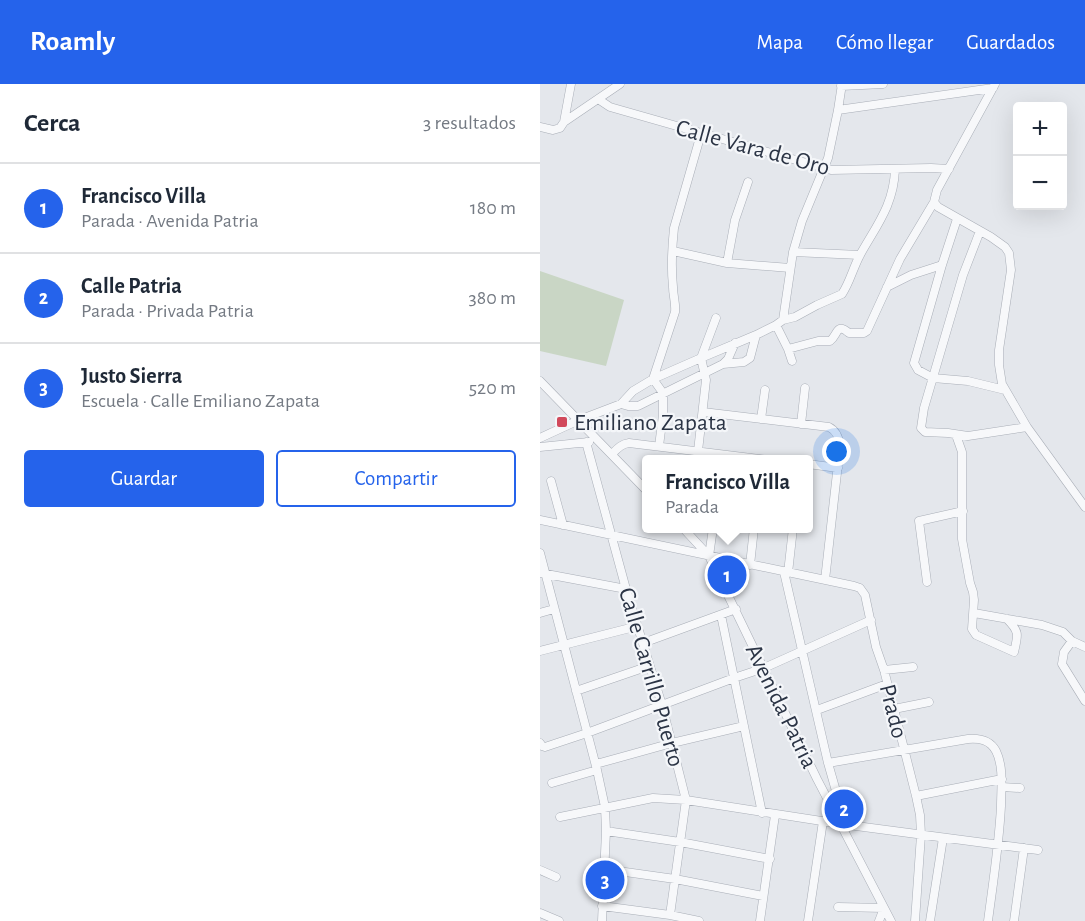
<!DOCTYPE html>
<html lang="es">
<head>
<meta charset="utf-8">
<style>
  body { margin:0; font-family:"Alegreya Sans",sans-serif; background:#f6f6f7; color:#1f2937 }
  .controls { position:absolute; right:18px; top:18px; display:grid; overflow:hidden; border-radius:6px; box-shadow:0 6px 24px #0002 }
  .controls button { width:54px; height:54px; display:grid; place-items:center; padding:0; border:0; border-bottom:2px solid #e0e1e3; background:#fff; color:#1f2937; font:30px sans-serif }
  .you { position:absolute; left:297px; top:368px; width:21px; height:21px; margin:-15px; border:4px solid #fff; border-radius:50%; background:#1a73e8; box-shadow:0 0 0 9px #1a73e833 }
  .badge { display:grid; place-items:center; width:39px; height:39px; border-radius:50%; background:#2563eb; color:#fff; font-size:20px; font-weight:700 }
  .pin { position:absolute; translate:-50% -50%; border:3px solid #fff; box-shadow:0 2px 6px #0006 }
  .popup { position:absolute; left:102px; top:371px; width:171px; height:78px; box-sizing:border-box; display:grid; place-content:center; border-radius:6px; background:#fff; filter:drop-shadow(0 2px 4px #0005); font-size:20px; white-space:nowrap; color:#747a83 }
  .popup b { font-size:22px; color:#1f2937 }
  .popup::after { content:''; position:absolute; left:50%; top:100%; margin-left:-12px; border:12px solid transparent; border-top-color:#fff }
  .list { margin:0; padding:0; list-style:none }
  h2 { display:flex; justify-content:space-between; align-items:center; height:78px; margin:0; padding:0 24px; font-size:26px }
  h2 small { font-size:20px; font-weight:400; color:#747a83 }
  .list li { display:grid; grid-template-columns:39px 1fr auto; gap:18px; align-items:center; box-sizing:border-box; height:90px; padding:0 24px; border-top:2px solid #e0e1e3 }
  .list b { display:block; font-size:22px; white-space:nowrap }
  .list p { margin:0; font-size:20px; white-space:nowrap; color:#747a83 }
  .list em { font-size:20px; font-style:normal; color:#747a83 }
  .actions { display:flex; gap:12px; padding:18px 24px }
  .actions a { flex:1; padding:14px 0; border:2px solid #2563eb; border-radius:6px; text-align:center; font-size:21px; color:#2563eb }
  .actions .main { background:#2563eb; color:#fff }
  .map { position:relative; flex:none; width:545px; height:837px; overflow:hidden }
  header { display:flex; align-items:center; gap:36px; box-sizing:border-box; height:84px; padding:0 30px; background:#2563eb; color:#fff }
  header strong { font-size:28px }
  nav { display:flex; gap:33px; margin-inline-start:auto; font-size:21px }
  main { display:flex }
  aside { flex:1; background:#fff }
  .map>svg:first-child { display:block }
</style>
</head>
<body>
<header>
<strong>Roamly</strong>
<nav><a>Mapa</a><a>Cómo llegar</a><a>Guardados</a></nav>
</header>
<main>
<aside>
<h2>Cerca<small>3 resultados</small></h2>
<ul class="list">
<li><span class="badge">1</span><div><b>Francisco Villa</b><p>Parada · Avenida Patria</p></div><em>180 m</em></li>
<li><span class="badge">2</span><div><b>Calle Patria</b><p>Parada · Privada Patria</p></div><em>380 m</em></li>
<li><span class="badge">3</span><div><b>Justo Sierra</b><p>Escuela · Calle Emiliano Zapata</p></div><em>520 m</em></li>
</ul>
<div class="actions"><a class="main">Guardar</a><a>Compartir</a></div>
</aside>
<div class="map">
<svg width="545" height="837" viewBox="0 0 545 837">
  <rect width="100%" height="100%" fill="#e4e7ec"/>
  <path fill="#c9d6c5" d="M 0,187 L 84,216 L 66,282 L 0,267 Z"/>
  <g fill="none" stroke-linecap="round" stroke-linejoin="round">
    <g stroke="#a9aeb7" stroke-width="9">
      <path id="minor" d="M 301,2 L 343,0
        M 58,15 L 70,23 L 291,86 L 391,84 L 409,85
        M 298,26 L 453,4
        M 24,38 L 31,0
        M 0,43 L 13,46 L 20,44 L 24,38 L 80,0
        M 394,118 L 398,123 L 451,153 L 465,163 L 469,169 L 471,186 L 459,266 L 459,281 L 462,300 L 487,343 L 545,423
        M 417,135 L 402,181 L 374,279 L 378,286 L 393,294 L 428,297 L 465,306
        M 440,147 L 423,191 L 384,324 L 381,344 L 385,348 L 408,349 L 428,352 L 487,343
        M 133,167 L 187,179 L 250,184
        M 253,168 L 320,171
        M 187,179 L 195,136 L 208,98
        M 347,203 L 371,191 L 402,181
        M 243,236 L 253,168 L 262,137 L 288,74 L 298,26 L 302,0
        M 236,241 L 248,265 L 252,277
        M 248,265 L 278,257 L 290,257 C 298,251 296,238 309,249 L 324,249 L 327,247 L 360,175 L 394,118 L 397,106 L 455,0
        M 183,280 L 188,275 L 195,259
        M 0,297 L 106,406
        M 81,320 L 88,322 L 98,322 L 183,280 L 204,278 L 210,274 L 216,251
        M 163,328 L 289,343 C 297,347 299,354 300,362 L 285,496
        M 221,335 L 225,306
        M 261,340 L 265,304
        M 416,351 L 422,368 L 422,455 L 430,499 L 433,508 L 434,516 L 432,545 L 436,551 L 474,568 C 478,551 480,548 467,535
        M 0,354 L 39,336 L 81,320 L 93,307 L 113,295 L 161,274 L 216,251 L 236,241 L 243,236 L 255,233 L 277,221 L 302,210 C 310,198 313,184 320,171 C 336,142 354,121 355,85
        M 46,358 L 86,505 L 122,621 L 146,716 L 130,831
        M 119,362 L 123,331 L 123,309 L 113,295 L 135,228 C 136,219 133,212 133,203 C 131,184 132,163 134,144 L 161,50
        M 0,363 L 49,358
        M 158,367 L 166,296 L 161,274 L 176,234
        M 72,370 C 77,365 81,360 89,359 L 228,376
        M 268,380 L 298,384
        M 11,397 L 23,441
        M 0,436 L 314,502 L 320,504 L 325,511 L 336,563 L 344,586 L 354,625 L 376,712 L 380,731 L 381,751 L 375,837
        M 143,444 L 169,472 L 277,695 L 351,837
        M 0,469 L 57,686 L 65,723 L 66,747 L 62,837
        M 169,472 L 173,444
        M 210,481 L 214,444
        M 244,488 L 288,679 L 300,721 L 301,739
        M 1,489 L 86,505
        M 248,489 L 253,444
        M 387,498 L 379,437 L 423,427
        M 0,529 L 14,525
        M 434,529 L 502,541 L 523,548 L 532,557
        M 181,531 L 222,729
        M 103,559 L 196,525
        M 545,563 L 532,557 L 524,568 L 522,580 L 545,617
        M 0,567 L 98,542
        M 344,586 L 373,583
        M 36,607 L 109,582
        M 354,625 L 389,618
        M 277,626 L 347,600
        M 0,659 L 2,662 L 5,663 L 47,649 L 194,594 L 224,584 L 331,536
        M 288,679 L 428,655 C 440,654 450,656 456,667 C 464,683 461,705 461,722 C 459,761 453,799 448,837
        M 56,680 L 132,659 L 204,642
        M 12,699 L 57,686
        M 462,703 L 480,704
        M 376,712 L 462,695
        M 20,733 L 113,714 L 146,716 L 301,740 L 498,766
        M 66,747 L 140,758 L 230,775
        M 64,785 L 135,795 L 223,812
        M 0,786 L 16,793
        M 62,822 L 130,831 L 159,837
        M 298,823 L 344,824 L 339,837
        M 0,829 L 19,837
        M 220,837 L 235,731
        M 268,837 L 283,737
        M 390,837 L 403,754
        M 474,837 L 484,764"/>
    </g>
    <use href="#minor" stroke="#f7f8fa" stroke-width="8"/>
  </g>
  <rect fill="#d1495b" stroke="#f4f6f9" stroke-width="2" x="16" y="332" width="12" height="12" rx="3"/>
  <g text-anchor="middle" stroke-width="4.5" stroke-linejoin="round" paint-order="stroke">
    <g font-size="24" fill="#2b3445" stroke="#f4f6f9">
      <text transform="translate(213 63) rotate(15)" y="8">Calle Vara de Oro</text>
      <text transform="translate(112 593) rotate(74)" y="8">Calle Carrillo Puerto</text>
      <text transform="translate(242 622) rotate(64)" y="8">Avenida Patria</text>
      <text transform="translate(354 627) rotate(76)" y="8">Prado</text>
    </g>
    <g font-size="24" fill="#2b3445" stroke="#f4f6f9" text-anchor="start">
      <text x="34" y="346">Emiliano Zapata</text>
    </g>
  </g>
</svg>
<div class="controls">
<button>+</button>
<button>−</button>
</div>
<div class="you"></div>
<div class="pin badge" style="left:187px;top:491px">1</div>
<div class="popup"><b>Francisco Villa</b>Parada</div>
<div class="pin badge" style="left:304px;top:725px">2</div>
<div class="pin badge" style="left:65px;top:796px">3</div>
</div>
</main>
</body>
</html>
